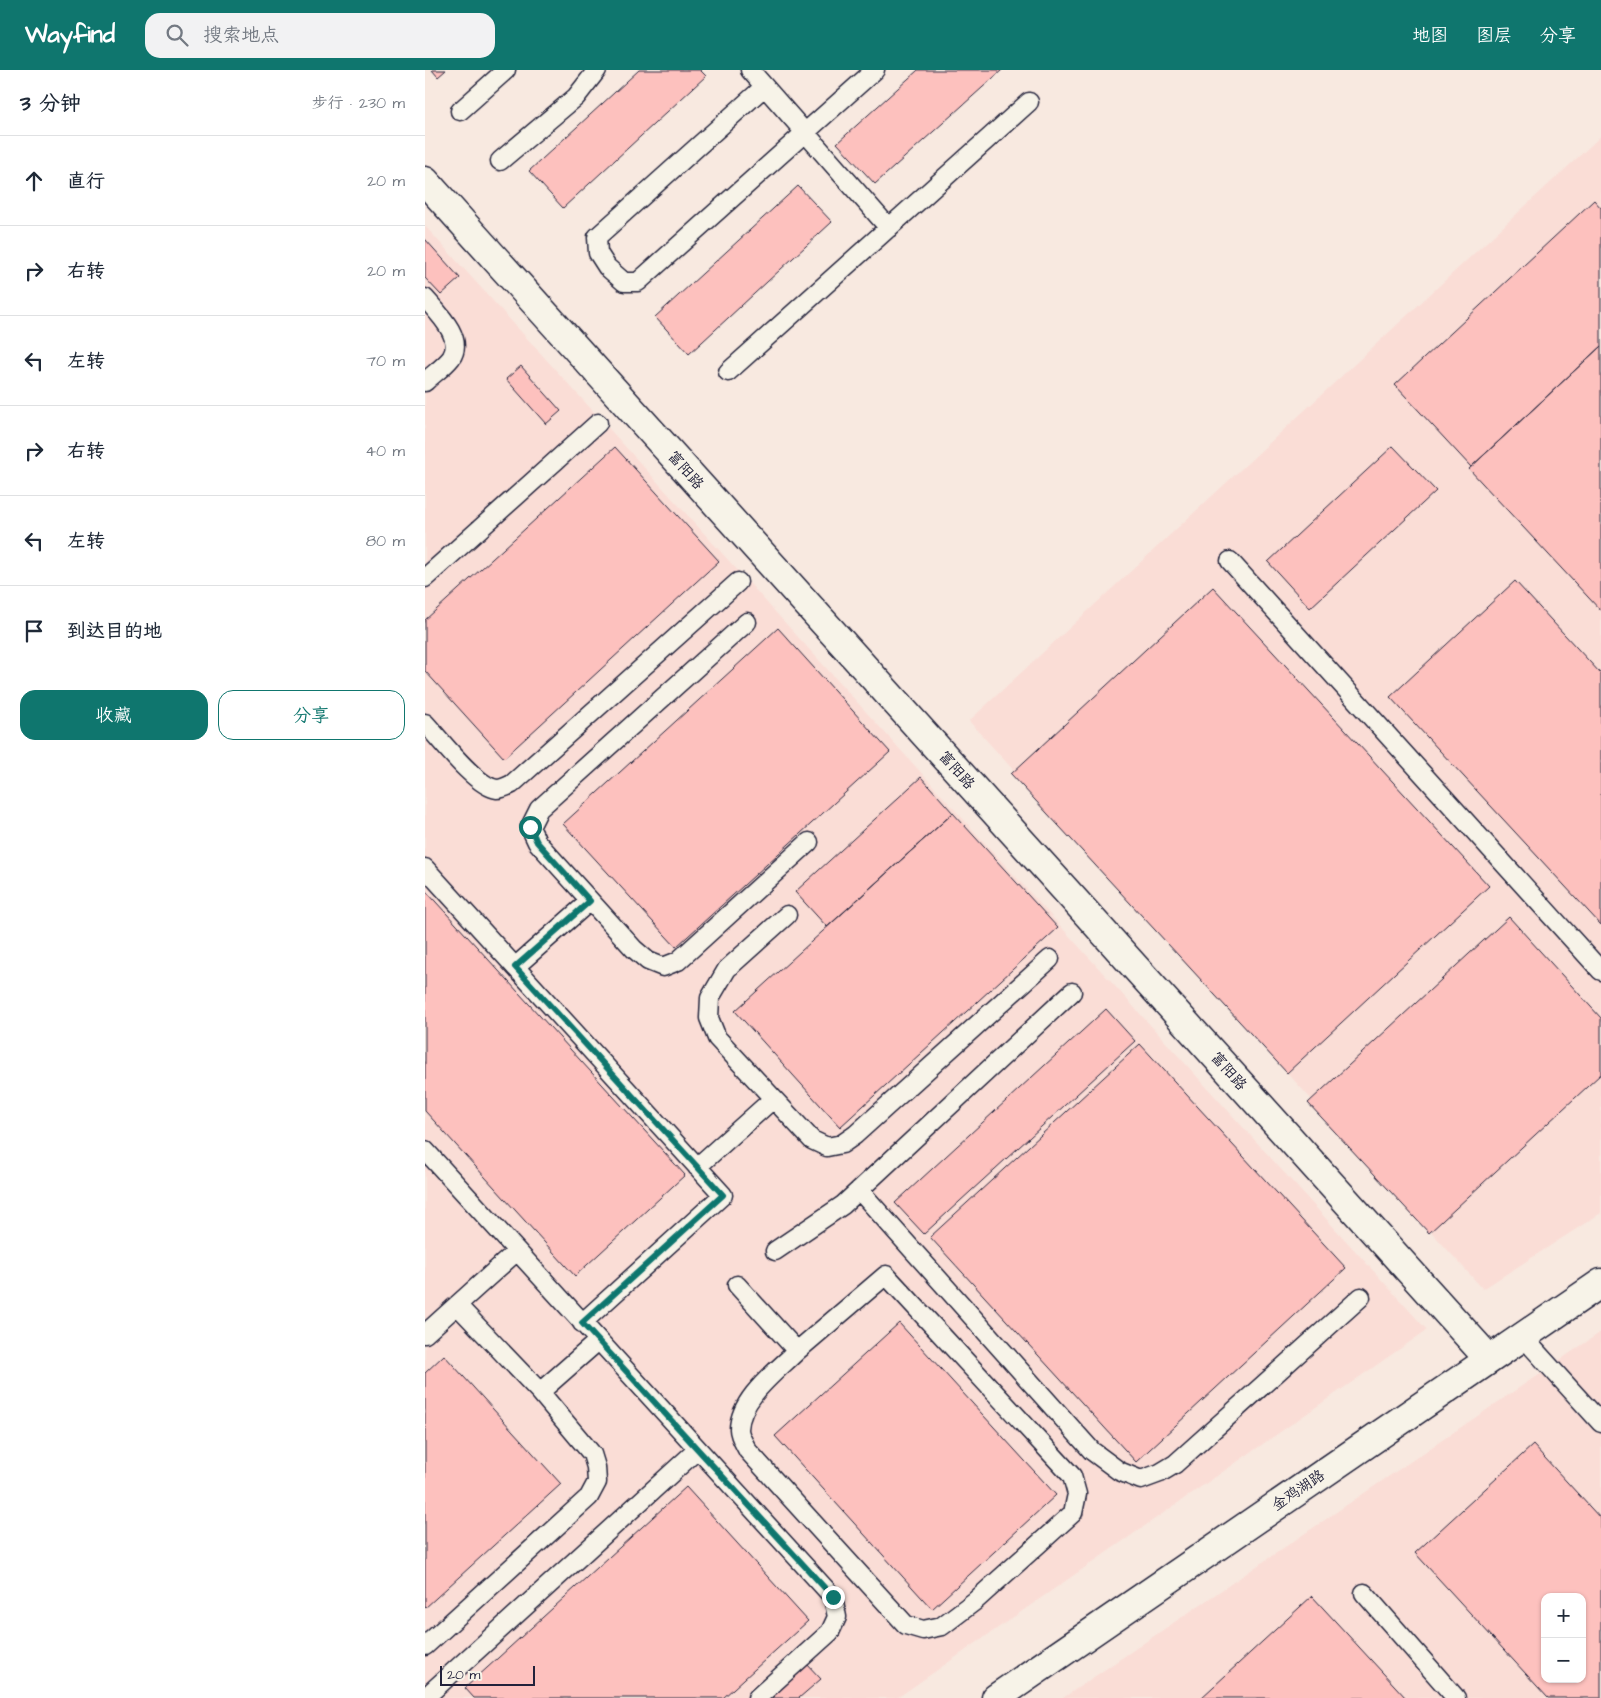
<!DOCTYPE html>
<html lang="zh">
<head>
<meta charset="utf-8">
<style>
  body { margin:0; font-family:"Architects Daughter","LXGW WenKai TC",sans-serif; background:#f2f2f3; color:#1f2937 }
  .controls { position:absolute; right:15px; bottom:15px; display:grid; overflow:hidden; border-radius:10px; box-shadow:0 1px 4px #0004 }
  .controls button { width:45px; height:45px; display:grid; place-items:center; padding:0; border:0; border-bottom:1px solid #e0e1e3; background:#fff; color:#1f2937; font:25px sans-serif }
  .scale { position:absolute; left:15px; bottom:12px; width:95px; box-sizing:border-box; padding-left:5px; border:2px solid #22223b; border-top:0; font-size:14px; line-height:18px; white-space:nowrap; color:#22223b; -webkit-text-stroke:4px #f7f3e8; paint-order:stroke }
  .stop { position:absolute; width:15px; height:15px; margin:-11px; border:4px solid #0f766e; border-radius:50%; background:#fff }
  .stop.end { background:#0f766e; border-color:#fff; box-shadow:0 1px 5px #0008 }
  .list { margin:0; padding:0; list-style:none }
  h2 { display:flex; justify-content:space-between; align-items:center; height:65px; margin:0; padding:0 20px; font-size:21px }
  h2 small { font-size:16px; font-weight:400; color:#747a83 }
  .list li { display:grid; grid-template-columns:32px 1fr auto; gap:15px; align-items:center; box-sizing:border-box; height:90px; padding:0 20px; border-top:1px solid #e0e1e3 }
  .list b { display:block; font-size:19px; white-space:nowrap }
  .list em { font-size:16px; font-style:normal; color:#747a83 }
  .actions { display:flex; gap:10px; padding:15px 20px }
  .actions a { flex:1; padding:11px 0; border:1px solid #0f766e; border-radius:15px; text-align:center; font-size:18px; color:#0f766e }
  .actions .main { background:#0f766e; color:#fff }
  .icon { flex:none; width:28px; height:28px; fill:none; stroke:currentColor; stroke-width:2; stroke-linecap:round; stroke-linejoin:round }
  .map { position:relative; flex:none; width:1176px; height:1628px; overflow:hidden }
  header { display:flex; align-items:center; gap:30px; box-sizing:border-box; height:70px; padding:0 25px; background:#0f766e; color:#fff }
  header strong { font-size:24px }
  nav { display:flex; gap:28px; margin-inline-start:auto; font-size:18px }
  .search { width:350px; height:45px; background:#f2f2f3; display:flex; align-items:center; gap:12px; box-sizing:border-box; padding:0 18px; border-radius:15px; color:#747a83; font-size:19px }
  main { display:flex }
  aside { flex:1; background:#fff }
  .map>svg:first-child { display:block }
</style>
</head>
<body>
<header>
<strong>Wayfind</strong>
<div class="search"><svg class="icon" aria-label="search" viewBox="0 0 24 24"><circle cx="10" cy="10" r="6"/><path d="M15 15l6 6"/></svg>搜索地点</div>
<nav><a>地图</a><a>图层</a><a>分享</a></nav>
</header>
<main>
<aside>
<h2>3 分钟<small>步行 · 230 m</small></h2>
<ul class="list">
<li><svg class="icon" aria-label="ahead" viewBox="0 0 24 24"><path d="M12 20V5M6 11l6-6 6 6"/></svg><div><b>直行</b></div><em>20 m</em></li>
<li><svg class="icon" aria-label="right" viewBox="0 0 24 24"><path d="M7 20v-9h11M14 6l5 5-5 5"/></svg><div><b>右转</b></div><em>20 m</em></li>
<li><svg class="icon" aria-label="left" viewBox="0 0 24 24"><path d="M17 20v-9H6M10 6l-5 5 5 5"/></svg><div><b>左转</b></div><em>70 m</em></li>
<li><svg class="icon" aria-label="right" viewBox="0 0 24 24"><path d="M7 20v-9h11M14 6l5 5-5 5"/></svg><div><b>右转</b></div><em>40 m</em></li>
<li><svg class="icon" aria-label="left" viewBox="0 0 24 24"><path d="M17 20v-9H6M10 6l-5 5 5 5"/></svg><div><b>左转</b></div><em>80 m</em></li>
<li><svg class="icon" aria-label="arrive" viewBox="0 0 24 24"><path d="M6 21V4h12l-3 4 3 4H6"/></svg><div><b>到达目的地</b></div></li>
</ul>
<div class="actions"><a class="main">收藏</a><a>分享</a></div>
</aside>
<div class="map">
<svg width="1176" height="1628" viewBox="0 0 1176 1628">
  <rect width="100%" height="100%" fill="#f8e9e0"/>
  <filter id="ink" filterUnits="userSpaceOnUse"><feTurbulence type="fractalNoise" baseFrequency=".02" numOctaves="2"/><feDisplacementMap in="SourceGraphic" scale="10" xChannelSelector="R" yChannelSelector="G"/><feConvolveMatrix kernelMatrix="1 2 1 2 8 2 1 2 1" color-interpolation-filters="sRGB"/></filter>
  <g filter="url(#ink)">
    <path fill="#faddd6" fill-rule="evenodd" d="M 1176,66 L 1176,1143 L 1058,1219 L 544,651 Z
      M 0,156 L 1002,1260 L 472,1628 L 0,1628 Z
      M 1176,1262 L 1176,1628 L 638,1628 ZM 1120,1527 L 1157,1527 L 1157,1609 L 1120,1609 Z"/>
    <path fill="#fdc1be" stroke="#22223b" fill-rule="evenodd" d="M 7,0 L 21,0 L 13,7 Z
      M 214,0 L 275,0 L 281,6 L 138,138 L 104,101 Z
      M 493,0 L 577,0 L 450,114 L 412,73 Z
      M 373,116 L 407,152 L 264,284 L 230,247 Z
      M 1169,130 L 1176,138 L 1176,276 L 1046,397 L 970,315 Z
      M 0,169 L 35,208 L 16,225 L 0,208 Z
      M 1176,276 L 1176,541 L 1044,399 Z
      M 96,296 L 136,341 L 121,354 L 81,309 Z
      M 968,376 L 1011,421 L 885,538 L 843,492 Z
      M 190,377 L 294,491 L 79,688 L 0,601 L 0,550 Z
      M 1090,511 L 1176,604 L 1176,855 L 965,627 Z
      M 788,517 L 1064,816 L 862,1003 L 586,704 Z
      M 353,558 L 465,682 L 251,877 L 138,754 Z
      M 496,707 L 528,743 L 402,857 L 370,822 Z
      M 528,743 L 633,858 L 415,1057 L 310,941 Z
      M 0,820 L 260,1105 L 150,1206 L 0,1041 Z
      M 1084,847 L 1176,948 L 1176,1004 L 1004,1163 L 883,1033 Z
      M 681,939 L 710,971 L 499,1164 L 470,1133 Z
      M 715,974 L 921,1198 L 711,1392 L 505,1167 Z
      M 474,1253 L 631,1425 L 507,1539 L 350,1366 Z
      M 19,1285 L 136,1414 L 0,1538 L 0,1303 Z
      M 1108,1375 L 1176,1449 L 1176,1628 L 1123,1628 L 990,1483 ZM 1120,1527 L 1157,1527 L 1157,1609 L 1120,1609 Z
      M 261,1417 L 383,1551 L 298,1628 L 49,1628 L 40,1618 Z
      M 887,1526 L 981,1628 L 776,1628 Z
      M 381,1593 L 396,1609 L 374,1628 L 342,1628 Z"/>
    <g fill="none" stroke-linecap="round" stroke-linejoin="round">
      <g stroke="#22223b" stroke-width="21">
        <path id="service" d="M 325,0 L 464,158
          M 339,17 L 172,167 L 173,183 L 182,197 L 199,212 L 213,212 L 450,0
          M 35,41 L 81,0
          M 75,91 L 151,27 L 172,0
          M 0,228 C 12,242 40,268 26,288 C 19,297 8,304 0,312
          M 303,302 L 604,32
          M 805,491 L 1176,901
          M 0,508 L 173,353
          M 322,552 L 114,739 L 105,757 L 112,772 L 209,879 L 223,891 L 238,897 L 253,891 L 384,772
          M 0,653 C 15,669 51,717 72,719 C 77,719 83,716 87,714 L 313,512
          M 0,798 L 298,1125 L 157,1253
          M 362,845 L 302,899 L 285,928 L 284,948 L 292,968 L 387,1070 L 402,1077 L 417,1074 L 430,1065 L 625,889
          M 90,897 L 165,831
          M 0,1080 L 408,1527 L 412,1547 L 405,1562 L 332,1628
          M 272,1097 L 348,1029
          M 434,1120 L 667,1381 L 694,1401 L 716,1410 L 735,1403 L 750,1394 L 936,1227
          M 92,1181 L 32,1235 L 115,1322
          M 350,1181 L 418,1135 L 647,922
          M 312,1215 L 372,1281 C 351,1302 315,1328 314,1359 C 314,1366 320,1375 323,1381 L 481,1555 L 498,1560 L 517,1556 L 550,1531 L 648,1443 L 652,1424 L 647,1406 L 461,1205 L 372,1281
          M 0,1264 L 32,1235
          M 1098,1267 L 1176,1353
          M 939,1523 L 1031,1628
          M 0,1576 L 164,1427 L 172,1412 L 171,1397 L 167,1384 L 115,1322 L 173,1271
          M 2,1628 L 4,1624 L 272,1380"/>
      </g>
      <g stroke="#22223b" stroke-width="31">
        <path id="minor" d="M 0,111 L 1064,1289"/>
      </g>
      <g stroke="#22223b" stroke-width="31">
        <path id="tertiary" d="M 571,1628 L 1176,1213"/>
      </g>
      <use href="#service" stroke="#f7f3e8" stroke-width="18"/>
      <use href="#minor" stroke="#f7f3e8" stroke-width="28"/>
      <use href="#tertiary" stroke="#f7f3e8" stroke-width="28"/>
    </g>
  </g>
  <g fill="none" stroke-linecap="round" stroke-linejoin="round" filter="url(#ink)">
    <path stroke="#0f766e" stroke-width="6" d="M 105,757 L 112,772 L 165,831 L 90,897 L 298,1125 L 157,1253 L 408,1527"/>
  </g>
  <g text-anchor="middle" stroke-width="4.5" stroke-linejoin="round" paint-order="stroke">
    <g font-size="15" fill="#22223b" stroke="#f7f3e8">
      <text transform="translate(261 400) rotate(48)" y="5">富阳路</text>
      <text transform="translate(532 700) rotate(48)" y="5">富阳路</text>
      <text transform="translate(804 1001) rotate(48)" y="5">富阳路</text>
      <text transform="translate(873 1420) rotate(-34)" y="5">金鸡湖路</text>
    </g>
  </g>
</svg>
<div class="controls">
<button>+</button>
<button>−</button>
</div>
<div class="scale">20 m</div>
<div class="stop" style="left:105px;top:757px"></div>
<div class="stop end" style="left:408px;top:1527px"></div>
</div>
</main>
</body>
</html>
